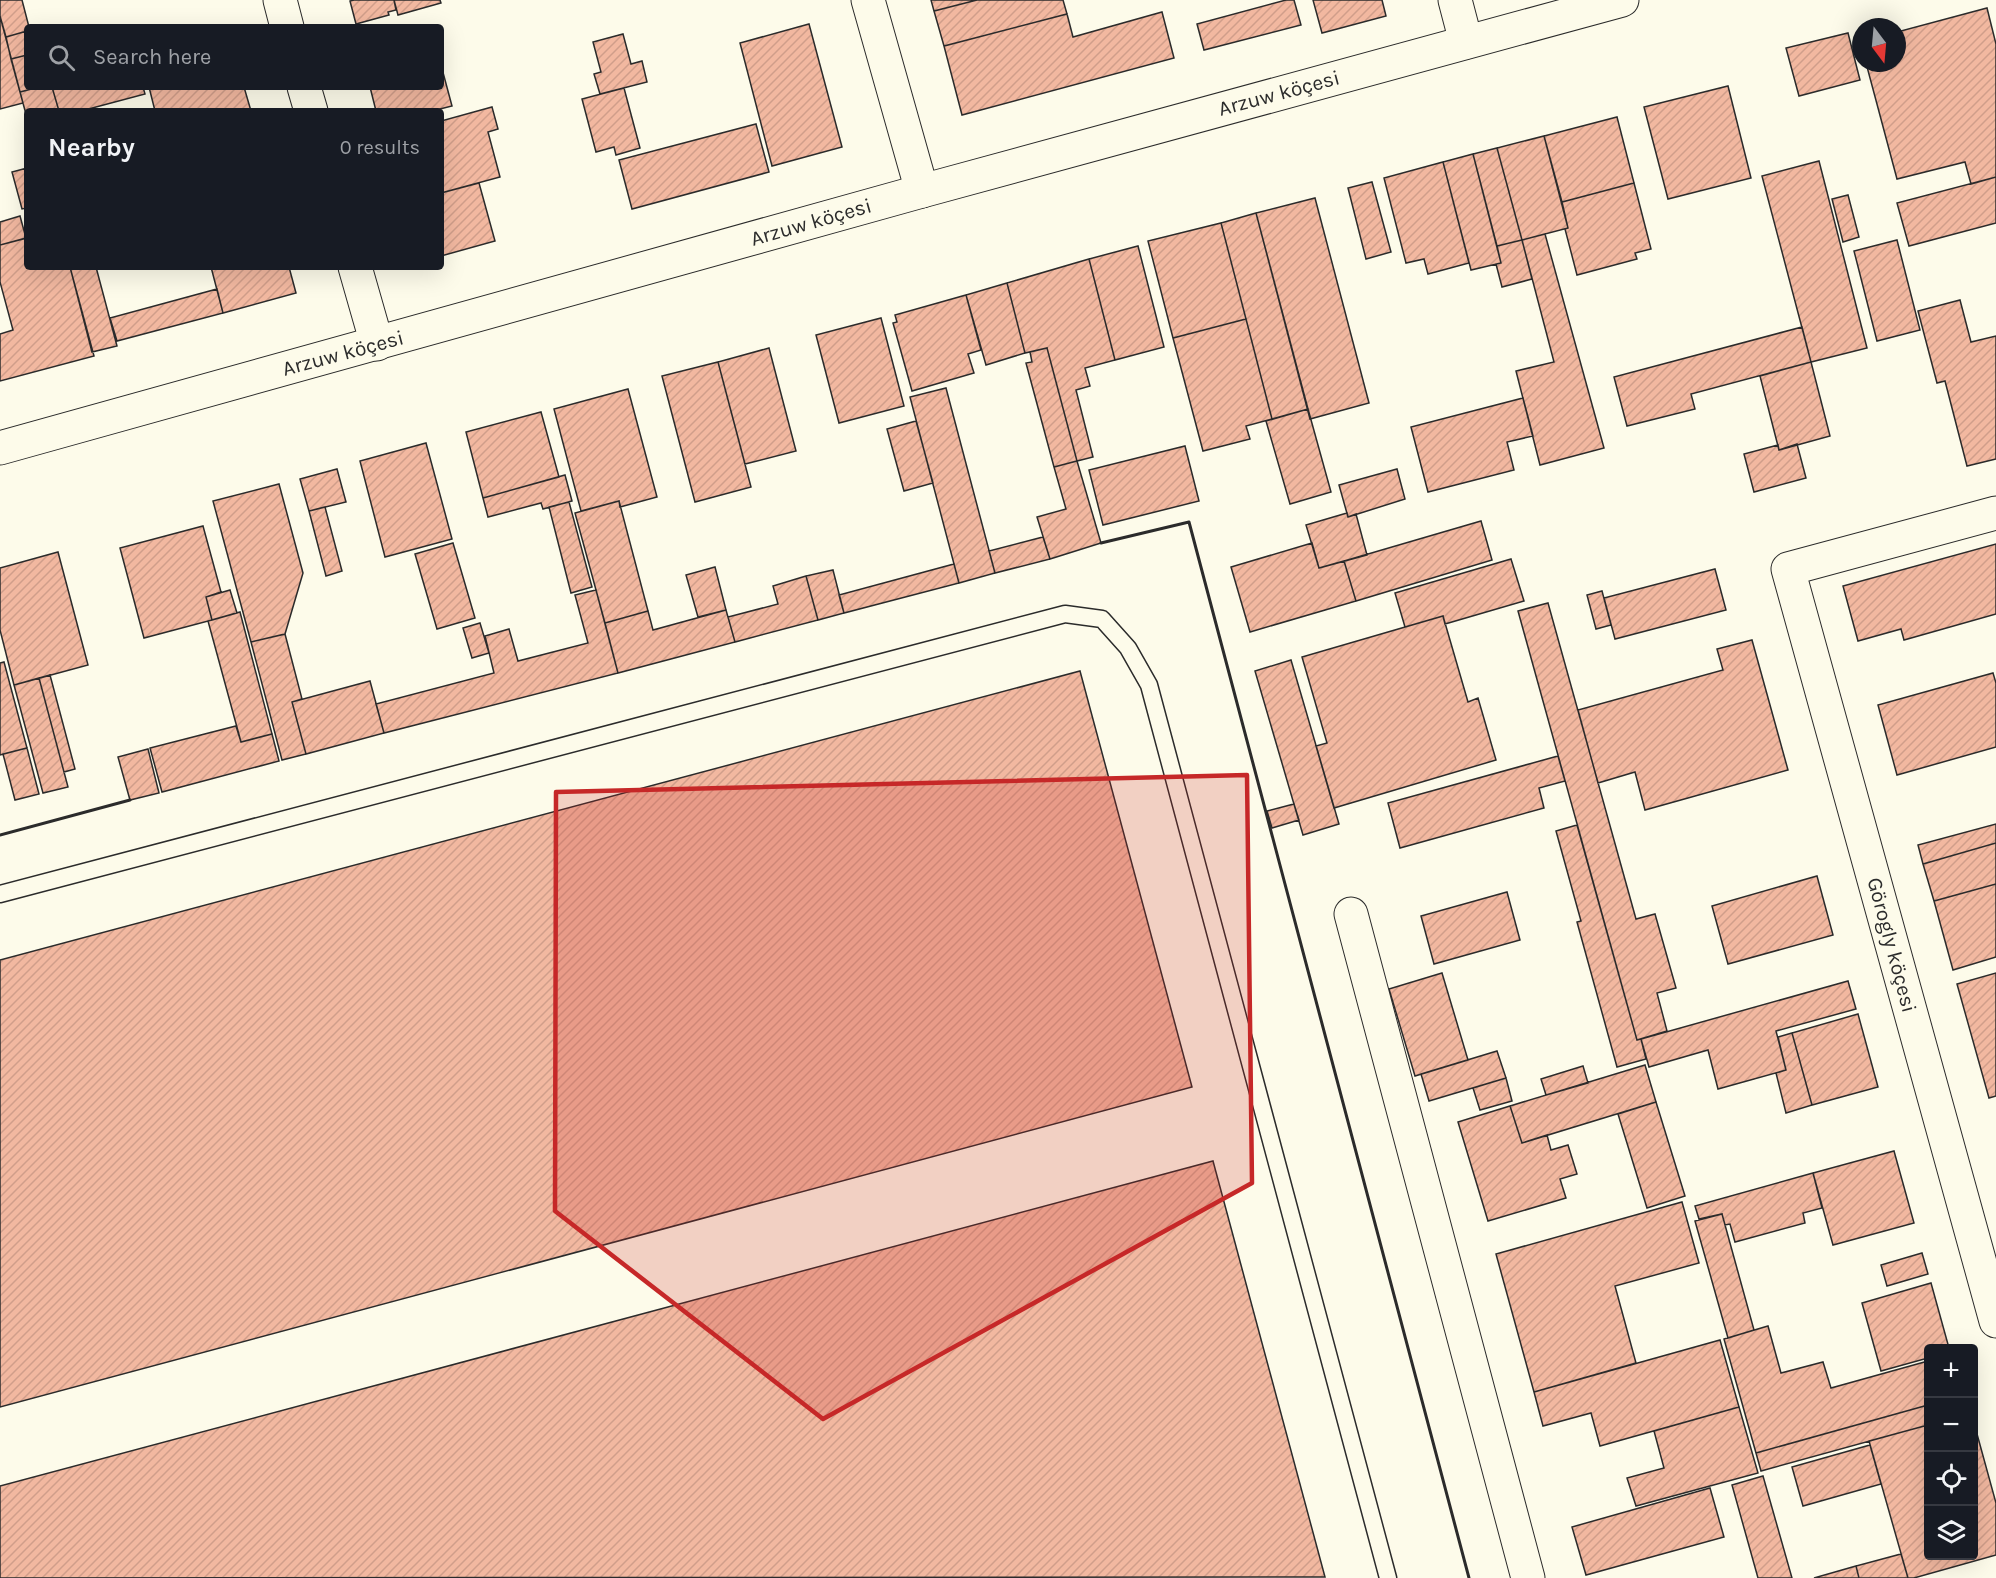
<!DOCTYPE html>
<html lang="en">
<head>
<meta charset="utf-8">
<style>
  body { margin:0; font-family:Karla,sans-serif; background:#20242c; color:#f1f3f6 }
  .controls { position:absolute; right:18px; bottom:18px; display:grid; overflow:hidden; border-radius:6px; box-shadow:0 6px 24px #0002 }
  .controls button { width:54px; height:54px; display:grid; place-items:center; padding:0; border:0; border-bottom:2px solid #363941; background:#171b24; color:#f1f3f6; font:30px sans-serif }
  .compass { position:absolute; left:1852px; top:18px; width:54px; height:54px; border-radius:50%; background:#171b24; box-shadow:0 6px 24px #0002; rotate:164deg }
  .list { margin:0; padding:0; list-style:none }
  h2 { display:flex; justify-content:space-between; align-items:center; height:78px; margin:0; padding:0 24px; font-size:26px }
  h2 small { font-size:20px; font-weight:400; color:#9ea1a6 }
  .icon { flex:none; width:33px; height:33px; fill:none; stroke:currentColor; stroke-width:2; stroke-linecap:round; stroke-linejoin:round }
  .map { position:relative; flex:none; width:1996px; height:1578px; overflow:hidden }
  .search { position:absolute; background:#171b24; box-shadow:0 6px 24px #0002; left:24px; top:24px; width:420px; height:66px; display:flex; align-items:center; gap:15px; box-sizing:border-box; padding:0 21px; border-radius:6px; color:#9ea1a6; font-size:22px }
  .panel { position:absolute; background:#171b24; box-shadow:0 6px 24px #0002; left:24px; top:108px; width:420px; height:162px; border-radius:6px }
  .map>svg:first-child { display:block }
</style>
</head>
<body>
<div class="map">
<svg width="1996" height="1578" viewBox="0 0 1996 1578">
  <defs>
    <pattern id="building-hatch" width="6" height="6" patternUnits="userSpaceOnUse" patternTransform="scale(1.5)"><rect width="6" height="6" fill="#f2b8a0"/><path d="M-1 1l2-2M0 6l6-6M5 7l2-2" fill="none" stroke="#d09e8a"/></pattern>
  </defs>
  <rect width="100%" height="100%" fill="#fdfbea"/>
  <path fill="url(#building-hatch)" stroke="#2b2b2b" stroke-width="1.5" d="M 0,0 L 22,0 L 29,27 L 27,27 L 27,31 L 6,37 L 0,16 Z
    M 354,0 L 394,0 L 396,10 L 388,12 L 389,15 L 356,24 L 350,1 Z
    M 394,0 L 440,0 L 441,3 L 398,15 Z
    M 931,0 L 977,0 L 934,11 Z
    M 977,0 L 1063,0 L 1067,14 L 944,46 L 934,11 Z
    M 1286,0 L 1294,0 L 1301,25 L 1204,50 L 1197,24 Z
    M 1313,0 L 1382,0 L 1386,16 L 1322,33 Z
    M 1987,8 L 1996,44 L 1996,177 L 1971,184 L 1965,162 L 1897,179 L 1866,63 L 1897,63 L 1897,32 Z
    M 1162,12 L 1174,58 L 962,115 L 944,46 L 1067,14 L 1073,37 Z
    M 0,16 L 23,103 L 0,109 Z
    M 809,24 L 842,147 L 772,166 L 740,43 Z
    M 27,31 L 27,55 L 11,59 L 6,37 Z
    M 1848,33 L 1860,80 L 1799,96 L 1786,48 Z
    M 623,34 L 631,64 L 642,61 L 647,82 L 600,94 L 594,74 L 601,72 L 593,42 Z
    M 27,55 L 27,87 L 39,87 L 20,92 L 11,59 Z
    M 441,65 L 452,106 L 432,111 L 376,111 L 370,87 L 441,87 Z
    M 1728,86 L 1751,178 L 1668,199 L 1644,107 Z
    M 39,87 L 52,87 L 59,111 L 27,111 L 27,118 L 20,92 Z
    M 52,87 L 143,87 L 145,94 L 81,111 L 59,111 Z
    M 149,87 L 244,87 L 251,111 L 155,111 Z
    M 624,88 L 640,148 L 616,155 L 614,147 L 596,152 L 582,99 Z
    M 492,107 L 498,129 L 488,132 L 500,177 L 441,193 L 441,121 Z
    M 1617,117 L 1634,183 L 1562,202 L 1544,136 Z
    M 756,124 L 769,172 L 632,209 L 619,160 Z
    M 1544,136 L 1568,228 L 1522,240 L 1497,148 Z
    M 1497,148 L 1522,240 L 1497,246 L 1473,154 Z
    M 1473,154 L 1501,263 L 1471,270 L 1443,162 Z
    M 1819,161 L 1867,348 L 1811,362 L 1762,176 Z
    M 1443,162 L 1469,263 L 1428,274 L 1424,259 L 1406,263 L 1384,178 Z
    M 27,168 L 27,208 L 22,209 L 12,172 Z
    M 1996,177 L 1996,223 L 1909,246 L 1897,203 Z
    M 1372,182 L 1391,252 L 1366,259 L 1348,188 Z
    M 479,183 L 495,241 L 441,256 L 441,193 Z
    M 1634,183 L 1651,249 L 1635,253 L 1637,259 L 1577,275 L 1565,229 L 1568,228 L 1562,202 Z
    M 1848,195 L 1859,237 L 1843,242 L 1832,199 Z
    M 1315,198 L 1369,403 L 1310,419 L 1256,213 Z
    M 1256,213 L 1308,409 L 1272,419 L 1221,223 Z
    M 20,216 L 26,238 L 0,245 L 0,222 Z
    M 1221,223 L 1246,319 L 1173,338 L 1148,241 Z
    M 1545,234 L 1604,448 L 1540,465 L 1516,371 L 1554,362 L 1522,240 Z
    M 27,238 L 27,267 L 70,267 L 94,356 L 0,381 L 0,334 L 13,330 L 0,282 L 0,245 Z
    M 1522,240 L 1532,279 L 1502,287 L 1496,264 L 1501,263 L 1497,246 Z
    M 1897,240 L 1920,330 L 1877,341 L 1854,251 Z
    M 1138,246 L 1164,347 L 1115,360 L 1089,259 Z
    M 1089,259 L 1115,360 L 1085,368 L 1090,386 L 1076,390 L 1093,457 L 1077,461 L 1047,348 L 1025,353 L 1007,283 Z
    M 70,267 L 96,267 L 117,346 L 92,352 Z
    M 211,267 L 289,267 L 296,293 L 223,313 Z
    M 1007,283 L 1025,353 L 986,365 L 966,295 Z
    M 217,289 L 223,313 L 117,341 L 110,318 Z
    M 966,295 L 981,350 L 968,354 L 974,373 L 912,391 L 893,323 L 897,322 L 895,315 Z
    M 1960,300 L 1971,342 L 1996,336 L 1996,459 L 1967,466 L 1945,381 L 1937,383 L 1918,311 Z
    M 881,318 L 904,406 L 839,423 L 816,335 Z
    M 1246,319 L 1272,419 L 1246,426 L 1250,439 L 1203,451 L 1173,338 Z
    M 1802,327 L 1811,362 L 1691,394 L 1695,409 L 1627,426 L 1614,377 Z
    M 769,348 L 796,451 L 745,464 L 718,362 Z
    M 1047,348 L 1077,461 L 1054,467 L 1026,363 L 1032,362 L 1030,352 Z
    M 718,362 L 751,487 L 695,502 L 662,376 Z
    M 1811,362 L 1830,436 L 1779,450 L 1760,376 Z
    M 946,388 L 995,573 L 959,583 L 910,397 Z
    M 628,389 L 657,497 L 620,507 L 619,501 L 581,511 L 554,409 Z
    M 1523,398 L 1533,436 L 1507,442 L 1514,470 L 1428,492 L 1411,427 Z
    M 1308,409 L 1331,492 L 1290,504 L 1266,421 Z
    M 541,412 L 559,477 L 483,498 L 466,432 Z
    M 916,421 L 933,483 L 904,491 L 887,429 Z
    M 426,443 L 452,539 L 385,557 L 360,461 Z
    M 1797,444 L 1806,478 L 1754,492 L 1744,454 L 1778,445 L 1779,450 Z
    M 1185,446 L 1199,501 L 1103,525 L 1089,470 Z
    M 1077,461 L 1101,543 L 1050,559 L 1037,517 L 1066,509 L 1054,467 Z
    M 337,469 L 346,502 L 309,511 L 300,479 Z
    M 1397,469 L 1405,499 L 1348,517 L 1339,485 Z
    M 565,475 L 572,501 L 543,509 L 541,503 L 488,517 L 483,498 Z
    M 279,484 L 303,573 L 285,634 L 251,642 L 213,501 Z
    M 619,501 L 648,611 L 605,623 L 575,513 Z
    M 569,502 L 592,587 L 571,593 L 549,507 Z
    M 325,507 L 342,571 L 326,576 L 309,511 Z
    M 1347,513 L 1348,517 L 1356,514 L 1367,555 L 1319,568 L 1306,525 Z
    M 1481,521 L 1492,560 L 1356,601 L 1344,561 Z
    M 203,526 L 221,592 L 206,597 L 212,620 L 144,638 L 120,548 Z
    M 1043,537 L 1050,559 L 995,573 L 989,551 Z
    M 453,543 L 475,618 L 437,629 L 415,554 Z
    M 1312,543 L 1319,568 L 1344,561 L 1356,601 L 1250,632 L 1231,567 Z
    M 1996,544 L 1996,614 L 1904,640 L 1901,629 L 1858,641 L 1843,586 Z
    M 58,552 L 88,665 L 14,685 L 0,630 L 0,568 Z
    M 1511,559 L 1524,601 L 1445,624 L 1443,616 L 1405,627 L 1395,593 Z
    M 954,564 L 959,583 L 844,613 L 839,595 Z
    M 715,567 L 726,610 L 698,617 L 686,575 Z
    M 1715,569 L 1726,610 L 1615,639 L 1604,598 Z
    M 833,570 L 844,613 L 818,620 L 806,576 Z
    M 806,576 L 818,620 L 735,642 L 728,617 L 778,604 L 773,586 Z
    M 230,590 L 237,613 L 212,620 L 206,597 Z
    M 596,590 L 618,673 L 384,733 L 376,704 L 494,673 L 485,636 L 509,629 L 518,661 L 588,643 L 575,595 Z
    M 1602,591 L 1611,625 L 1596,629 L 1587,595 Z
    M 1548,603 L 1636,919 L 1655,914 L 1676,988 L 1657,993 L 1667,1031 L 1637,1040 L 1518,611 Z
    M 726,610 L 735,642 L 618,673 L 605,623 L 648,611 L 653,630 Z
    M 240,612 L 272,734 L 241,742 L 208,621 Z
    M 1443,616 L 1468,702 L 1478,698 L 1496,760 L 1334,808 L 1316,746 L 1327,743 L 1302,657 Z
    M 480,623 L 489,653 L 472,658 L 463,628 Z
    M 285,634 L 302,699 L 292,702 L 306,754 L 282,760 L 251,642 Z
    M 1752,640 L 1788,770 L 1645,810 L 1635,772 L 1598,783 L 1578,710 L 1723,670 L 1717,649 Z
    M 1291,660 L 1339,824 L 1303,835 L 1255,671 Z
    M 4,662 L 27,748 L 0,755 L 0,663 Z
    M 1080,671 L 1192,1087 L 0,1407 L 0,960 Z
    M 1993,673 L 1996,683 L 1996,747 L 1897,775 L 1878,705 Z
    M 50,675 L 75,769 L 64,772 L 39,678 Z
    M 39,678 L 68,787 L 43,793 L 14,685 Z
    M 370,681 L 384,733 L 306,754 L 292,702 Z
    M 236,726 L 241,742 L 272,734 L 279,761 L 162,792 L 150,748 Z
    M 27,748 L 39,794 L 15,800 L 3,754 Z
    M 148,749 L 159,793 L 130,800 L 118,757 Z
    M 1558,756 L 1565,781 L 1539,788 L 1544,808 L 1400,848 L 1388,803 Z
    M 1294,804 L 1299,820 L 1272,828 L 1267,811 Z
    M 1996,824 L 1996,843 L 1923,864 L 1918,845 Z
    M 1577,825 L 1637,1040 L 1641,1039 L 1646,1059 L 1617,1067 L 1577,922 L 1581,921 L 1556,831 Z
    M 1996,843 L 1996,884 L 1934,901 L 1923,864 Z
    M 1817,876 L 1833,935 L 1728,964 L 1712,906 Z
    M 1996,884 L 1996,957 L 1953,970 L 1934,901 Z
    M 1507,892 L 1520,940 L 1434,964 L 1421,916 Z
    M 1442,973 L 1468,1060 L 1415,1076 L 1389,989 Z
    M 1996,973 L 1996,1096 L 1989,1098 L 1957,984 Z
    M 1848,981 L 1856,1009 L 1776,1031 L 1786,1070 L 1718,1089 L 1708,1050 L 1649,1067 L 1641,1039 Z
    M 1858,1014 L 1878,1087 L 1812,1105 L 1792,1033 Z
    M 1792,1033 L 1812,1105 L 1786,1113 L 1776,1073 L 1786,1070 L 1778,1037 Z
    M 1497,1051 L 1506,1078 L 1429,1101 L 1421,1074 Z
    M 1645,1065 L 1656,1102 L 1522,1143 L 1510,1106 Z
    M 1583,1066 L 1588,1083 L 1546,1095 L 1541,1079 Z
    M 1506,1078 L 1512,1101 L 1480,1110 L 1473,1088 Z
    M 1656,1102 L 1685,1196 L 1647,1208 L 1618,1114 Z
    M 1510,1106 L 1522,1143 L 1547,1135 L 1551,1150 L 1568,1145 L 1577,1174 L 1560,1179 L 1566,1198 L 1488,1221 L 1458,1122 Z
    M 1894,1151 L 1914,1223 L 1833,1245 L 1813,1173 Z
    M 1213,1161 L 1325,1577 L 0,1578 L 0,1486 Z
    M 1813,1173 L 1822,1208 L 1803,1213 L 1805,1223 L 1735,1242 L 1730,1224 L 1725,1225 L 1722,1214 L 1699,1219 L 1695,1206 Z
    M 1682,1202 L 1699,1263 L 1615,1286 L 1636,1363 L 1534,1392 L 1496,1254 Z
    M 1722,1214 L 1754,1330 L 1728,1338 L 1695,1221 Z
    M 1922,1253 L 1928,1274 L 1887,1286 L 1881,1265 Z
    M 1931,1283 L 1949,1348 L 1928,1348 L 1928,1358 L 1881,1371 L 1862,1303 Z
    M 1768,1326 L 1781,1373 L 1823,1362 L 1831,1388 L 1928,1361 L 1928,1405 L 1756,1453 L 1724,1339 Z
    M 1720,1340 L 1739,1407 L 1600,1446 L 1591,1413 L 1543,1426 L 1534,1392 Z
    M 1928,1405 L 1928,1425 L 1761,1471 L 1756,1453 Z
    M 1739,1407 L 1758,1473 L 1636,1506 L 1627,1478 L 1664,1468 L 1654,1431 Z
    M 1974,1423 L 1996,1503 L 1996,1555 L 1914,1578 L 1908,1578 L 1869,1441 L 1928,1425 L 1928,1556 L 1974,1556 Z
    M 1870,1445 L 1881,1484 L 1803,1506 L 1792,1467 Z
    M 1763,1476 L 1792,1578 L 1758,1578 L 1732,1485 Z
    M 1710,1488 L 1724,1537 L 1586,1575 L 1572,1527 Z
    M 1901,1554 L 1908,1578 L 1859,1578 L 1856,1566 Z
    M 1856,1566 L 1859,1578 L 1814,1578 Z"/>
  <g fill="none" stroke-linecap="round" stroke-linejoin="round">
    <g stroke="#2b2b2b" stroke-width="19">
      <path id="service" d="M 0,894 L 1065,614 L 1102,619 L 1128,648 L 1149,685 L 1388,1578"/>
    </g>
    <g stroke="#2b2b2b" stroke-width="35">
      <path id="minor" d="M 280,0 L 287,27
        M 868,0 L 922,191
        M 1455,0 L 1466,42
        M 304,87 L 311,111
        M 355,267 L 377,344
        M 1996,513 L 1788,569 L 1996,1321
        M 1351,914 L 1528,1578"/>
    </g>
    <g stroke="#2b2b2b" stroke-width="35">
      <path id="tertiary" d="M 0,448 L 922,191 L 1622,0"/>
    </g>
    <use href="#service" stroke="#fdfbea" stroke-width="16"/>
    <use href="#minor" stroke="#fdfbea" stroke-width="33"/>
    <use href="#tertiary" stroke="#fdfbea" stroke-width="33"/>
    <path stroke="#2b2b2b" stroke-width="3" d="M 1101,543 L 1189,522 L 1469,1578
      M 0,835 L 130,800"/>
  </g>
  <path fill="#c62828" fill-opacity="0.2" stroke="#c62828" stroke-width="4.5" stroke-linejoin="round" d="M 1247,775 L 1252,1183 L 823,1419 L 555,1211 L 556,792 Z"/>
  <g text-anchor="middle" stroke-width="4.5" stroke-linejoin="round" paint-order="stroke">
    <g font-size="21" fill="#2b2b2b" stroke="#fdfbea">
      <text transform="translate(1279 93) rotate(-15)" y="7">Arzuw köçesi</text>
      <text transform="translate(811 222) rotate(-16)" y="7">Arzuw köçesi</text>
      <text transform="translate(343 353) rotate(-15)" y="7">Arzuw köçesi</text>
      <text transform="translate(1892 945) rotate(75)" y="7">Görogly köçesi</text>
    </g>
  </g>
</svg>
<div class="controls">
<button>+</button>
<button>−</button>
<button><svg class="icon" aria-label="locate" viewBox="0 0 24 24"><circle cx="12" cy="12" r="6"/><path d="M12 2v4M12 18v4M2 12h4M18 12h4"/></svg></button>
<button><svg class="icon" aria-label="layers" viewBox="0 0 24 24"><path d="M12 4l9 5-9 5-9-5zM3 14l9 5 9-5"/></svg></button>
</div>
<svg class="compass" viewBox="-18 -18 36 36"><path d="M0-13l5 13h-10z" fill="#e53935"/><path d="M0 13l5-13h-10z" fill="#9ea1a6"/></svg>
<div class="search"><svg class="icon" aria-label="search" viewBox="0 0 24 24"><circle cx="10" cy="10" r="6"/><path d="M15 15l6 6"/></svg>Search here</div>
<section class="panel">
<h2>Nearby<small>0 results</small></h2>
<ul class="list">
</ul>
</section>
</div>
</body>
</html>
